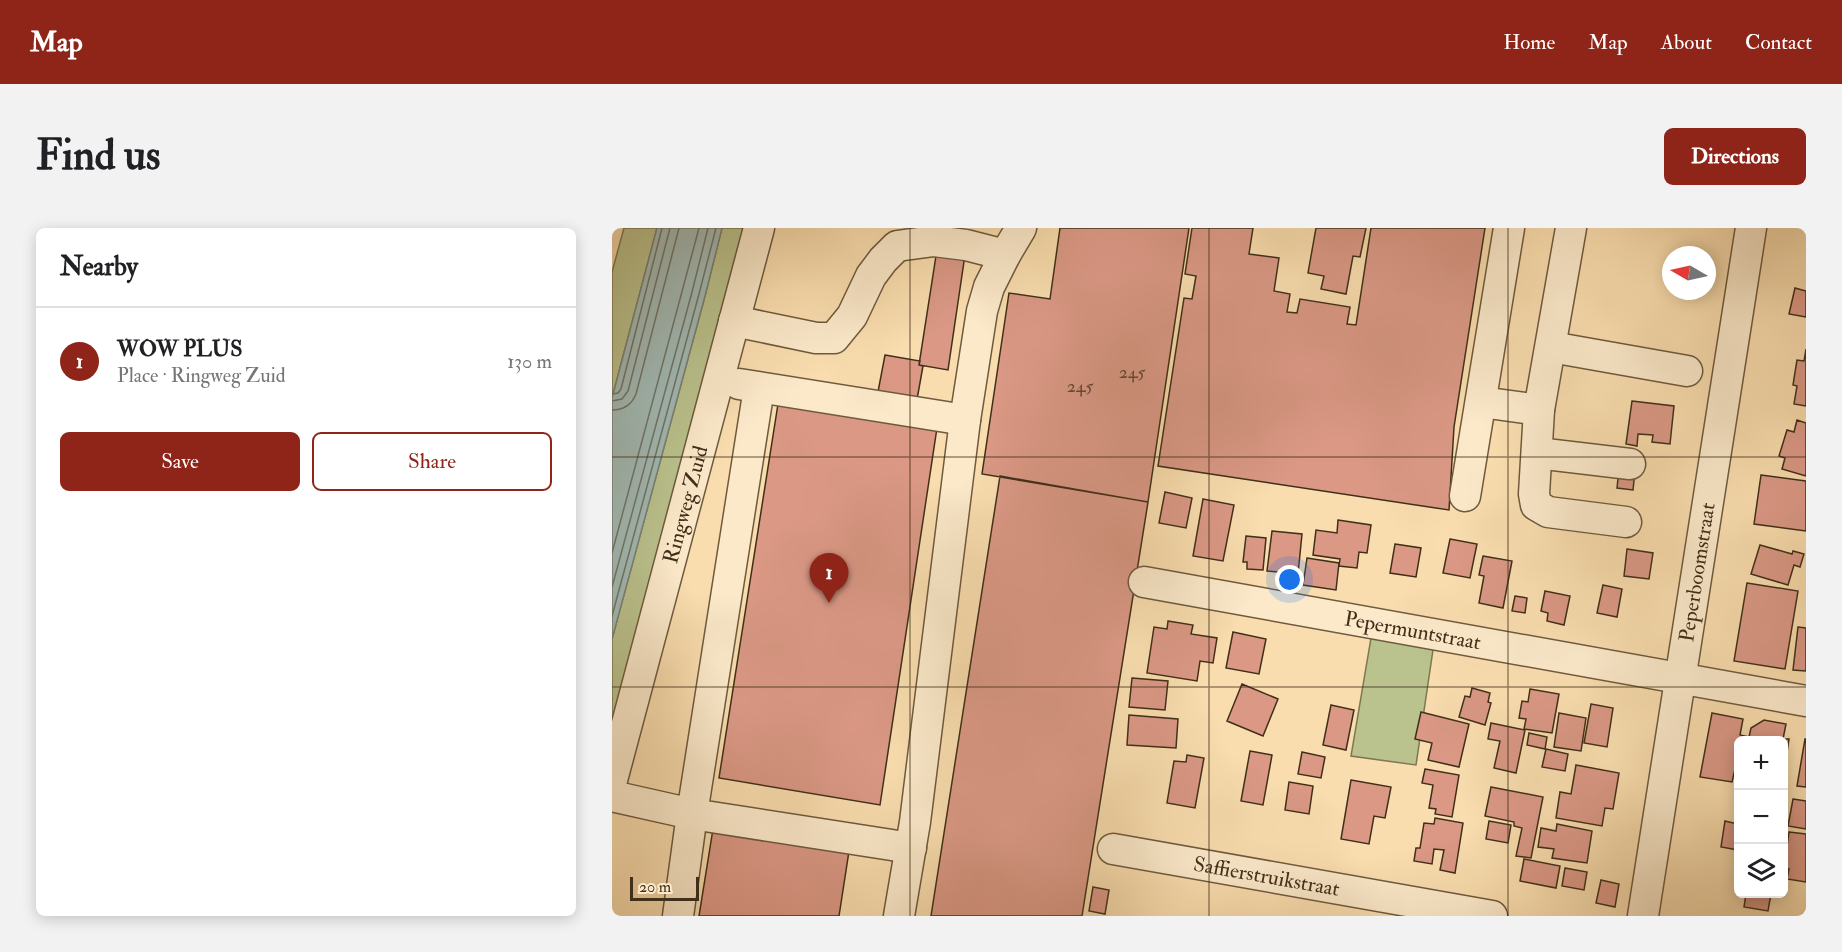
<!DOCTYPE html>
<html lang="en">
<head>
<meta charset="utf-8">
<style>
  body { margin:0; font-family:"IM FELL Double Pica",serif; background:#f2f2f2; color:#202124 }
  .controls { position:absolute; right:18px; bottom:18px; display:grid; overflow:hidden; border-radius:9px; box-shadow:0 3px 15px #0003 }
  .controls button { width:54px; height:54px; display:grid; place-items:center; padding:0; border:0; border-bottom:2px solid #e0e0e0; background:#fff; color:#202124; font:30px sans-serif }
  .compass { position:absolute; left:1050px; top:18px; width:54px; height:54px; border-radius:50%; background:#fff; box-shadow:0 3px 15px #0003; rotate:279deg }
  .scale { position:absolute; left:18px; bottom:15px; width:69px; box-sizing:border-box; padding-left:6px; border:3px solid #402f19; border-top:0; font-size:16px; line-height:21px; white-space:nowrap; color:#402f19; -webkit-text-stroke:4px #fbe9ca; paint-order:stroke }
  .you { position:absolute; left:678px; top:352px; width:21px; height:21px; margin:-15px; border:4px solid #fff; border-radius:50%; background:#1a73e8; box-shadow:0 0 0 9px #1a73e833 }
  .badge { display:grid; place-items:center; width:39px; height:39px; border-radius:50%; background:#8f2418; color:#fff; font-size:20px; font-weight:700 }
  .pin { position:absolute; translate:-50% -50px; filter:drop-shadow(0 2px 3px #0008) }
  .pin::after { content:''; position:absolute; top:32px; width:21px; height:18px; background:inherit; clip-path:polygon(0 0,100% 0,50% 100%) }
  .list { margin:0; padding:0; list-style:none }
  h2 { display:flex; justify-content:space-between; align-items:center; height:78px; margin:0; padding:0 24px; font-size:26px }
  h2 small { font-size:20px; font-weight:400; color:#757577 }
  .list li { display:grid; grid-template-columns:39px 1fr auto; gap:18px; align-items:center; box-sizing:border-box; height:108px; padding:0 24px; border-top:2px solid #e0e0e0 }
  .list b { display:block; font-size:22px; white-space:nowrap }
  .list p { margin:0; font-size:20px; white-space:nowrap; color:#757577 }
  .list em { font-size:20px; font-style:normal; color:#757577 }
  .actions { display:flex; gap:12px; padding:18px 24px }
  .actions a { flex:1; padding:14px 0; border:2px solid #8f2418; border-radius:9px; text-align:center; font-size:21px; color:#8f2418 }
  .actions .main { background:#8f2418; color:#fff }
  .icon { flex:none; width:33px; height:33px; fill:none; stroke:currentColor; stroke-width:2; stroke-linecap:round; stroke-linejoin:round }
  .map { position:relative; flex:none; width:1194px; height:688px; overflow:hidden; border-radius:9px }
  header { display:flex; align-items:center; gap:36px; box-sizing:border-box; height:84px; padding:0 30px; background:#8f2418; color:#fff }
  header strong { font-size:28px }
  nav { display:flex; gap:33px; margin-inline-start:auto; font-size:21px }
  .intro { display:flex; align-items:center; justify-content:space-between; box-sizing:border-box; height:144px; padding:0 36px }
  h1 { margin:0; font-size:42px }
  .button { padding:15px 27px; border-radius:9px; background:#8f2418; color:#fff; font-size:21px; font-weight:700 }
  main { display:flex; gap:36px; padding:0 36px }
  aside { flex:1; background:#fff; border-radius:9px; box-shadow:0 3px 15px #0003 }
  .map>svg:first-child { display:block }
</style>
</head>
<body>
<header>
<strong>Map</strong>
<nav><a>Home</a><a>Map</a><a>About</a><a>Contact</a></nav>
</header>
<div class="intro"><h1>Find us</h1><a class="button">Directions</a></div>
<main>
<aside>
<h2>Nearby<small></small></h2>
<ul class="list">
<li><span class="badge">1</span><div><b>WOW PLUS</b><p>Place · Ringweg Zuid</p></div><em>130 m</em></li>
</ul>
<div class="actions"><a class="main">Save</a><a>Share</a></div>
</aside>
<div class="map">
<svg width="1194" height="688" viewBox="0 0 1194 688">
  <rect width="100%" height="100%" fill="#f9ddae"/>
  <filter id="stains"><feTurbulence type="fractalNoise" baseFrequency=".00333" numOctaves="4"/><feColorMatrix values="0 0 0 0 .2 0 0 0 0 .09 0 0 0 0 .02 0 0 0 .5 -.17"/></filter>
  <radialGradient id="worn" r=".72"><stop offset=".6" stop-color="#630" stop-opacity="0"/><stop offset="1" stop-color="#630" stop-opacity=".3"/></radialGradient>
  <path fill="#bac28d" stroke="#7d7853" stroke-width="1.5" d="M 12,0 L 45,0 L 0,170 L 0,44 Z
    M 110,0 L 139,0 L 0,520 L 0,411 L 93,68 Z
    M 760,404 L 822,415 L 804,537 L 739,528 Z"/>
  <path fill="#a1bab5" stroke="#7a8277" stroke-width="1.5" d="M 45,0 L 110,0 L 93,68 L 0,411 L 0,170 Z"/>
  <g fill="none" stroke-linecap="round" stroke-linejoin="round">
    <path stroke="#707467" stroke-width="1.5" d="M 0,166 L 6,165 L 9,161 L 50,0
      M 0,173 L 10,171 L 16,163 L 58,0
      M 0,182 C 12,182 20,176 24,166 L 67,0
      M 0,325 L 87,0
      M 0,359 L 80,64 L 96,0
      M 0,388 L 87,66 L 104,0"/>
  </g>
  <path fill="#da9885" stroke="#402f19" stroke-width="1.5" d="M 448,0 L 577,0 L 536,274 L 370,246 L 397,65 L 438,71 Z
    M 580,0 L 641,0 L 637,26 L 667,30 L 662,63 L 678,66 L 675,84 L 685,85 L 688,71 L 738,79 L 735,96 L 744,97 L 759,0 L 873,0 L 842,199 L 837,282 L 546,238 L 572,70 L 580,71 L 584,48 L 573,46 Z
    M 704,0 L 754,0 L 748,29 L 741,28 L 734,66 L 709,61 L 712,48 L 696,45 Z
    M 326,15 L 354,20 L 336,142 L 307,137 Z
    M 1183,60 L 1194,63 L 1194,89 L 1177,86 Z
    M 1194,121 L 1194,178 L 1182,176 L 1185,158 L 1181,157 L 1185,132 L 1192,133 Z
    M 273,127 L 308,133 L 307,137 L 311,138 L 304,177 L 265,169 Z
    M 1020,173 L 1062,178 L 1058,216 L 1040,214 L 1041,207 L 1026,206 L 1025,218 L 1014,216 Z
    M 166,176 L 325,200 L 268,577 L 107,550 Z
    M 1185,192 L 1194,195 L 1194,248 L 1170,241 L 1173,230 L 1167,228 L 1175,202 L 1182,204 Z
    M 1007,241 L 1023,243 L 1021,262 L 1005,260 Z
    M 1149,247 L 1194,253 L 1194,303 L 1142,296 Z
    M 388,248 L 536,274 L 470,688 L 319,688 Z
    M 553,264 L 580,270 L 574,300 L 547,295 Z
    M 591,271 L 622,277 L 611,333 L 581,328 Z
    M 726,292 L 759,297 L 755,325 L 747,324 L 745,340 L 727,338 L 728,331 L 701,327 L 704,302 L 725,305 Z
    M 660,303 L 690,306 L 686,346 L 655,343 Z
    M 634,308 L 654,310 L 651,342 L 635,341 L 635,334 L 631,334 Z
    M 838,311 L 865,316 L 858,350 L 831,345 Z
    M 783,316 L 809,320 L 804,349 L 778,345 Z
    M 1148,317 L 1180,326 L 1181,323 L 1192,326 L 1188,339 L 1182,337 L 1176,357 L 1139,346 Z
    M 1015,321 L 1041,325 L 1037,351 L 1012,348 Z
    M 871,328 L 900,333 L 891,380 L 867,375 L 872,348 L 867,347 Z
    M 695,330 L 727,335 L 724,362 L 691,357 Z
    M 1135,355 L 1186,363 L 1173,441 L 1122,433 Z
    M 991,357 L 1010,361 L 1005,389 L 985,385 Z
    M 933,363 L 958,368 L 952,397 L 935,393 L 936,385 L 929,383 Z
    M 903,368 L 915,370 L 913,385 L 900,383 Z
    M 556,393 L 581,397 L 579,406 L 605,410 L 601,435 L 588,433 L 585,453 L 535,445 L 542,399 L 555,401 Z
    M 1186,399 L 1194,400 L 1194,443 L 1181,442 Z
    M 621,404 L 654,411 L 647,446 L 614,440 Z
    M 520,450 L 556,453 L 553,482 L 517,479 Z
    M 630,456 L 666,471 L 651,508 L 615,493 Z
    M 860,460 L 878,465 L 876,474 L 879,475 L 873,497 L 847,489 L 853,468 L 858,469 Z
    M 918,461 L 947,466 L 940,505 L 912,501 L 914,491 L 907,490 L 910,473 L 916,474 Z
    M 979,476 L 1001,480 L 995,519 L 972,515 Z
    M 719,477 L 742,482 L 734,522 L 711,517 Z
    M 809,484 L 857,496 L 847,539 L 816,532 L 820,515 L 803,511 Z
    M 947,485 L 974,490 L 969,523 L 942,519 Z
    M 1100,485 L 1131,491 L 1128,507 L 1137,509 L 1139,500 L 1152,492 L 1174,496 L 1171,511 L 1177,511 L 1172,544 L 1172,512 L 1126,512 L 1126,538 L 1124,537 L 1120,554 L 1088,549 Z
    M 517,487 L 566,491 L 564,520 L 515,517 Z
    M 879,495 L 913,502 L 904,545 L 882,540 L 888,513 L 876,511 Z
    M 917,505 L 935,509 L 933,521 L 915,517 Z
    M 1193,511 L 1194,511 L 1194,559 L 1185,558 Z
    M 934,521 L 956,526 L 953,543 L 930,539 Z
    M 638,523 L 660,527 L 651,577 L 629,573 Z
    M 690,524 L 713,529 L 709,550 L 686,546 Z
    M 575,527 L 592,530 L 583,580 L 555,575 L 562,533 L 574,534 Z
    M 964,537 L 1007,545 L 1001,581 L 993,580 L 990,598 L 944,590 L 948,564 L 959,566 Z
    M 813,541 L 847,547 L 840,589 L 823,586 L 824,581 L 817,580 L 821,557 L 810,555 Z
    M 739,552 L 779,559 L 773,590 L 762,588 L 757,616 L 729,611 Z
    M 677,554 L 701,558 L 697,586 L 673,582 Z
    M 879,559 L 931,569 L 919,630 L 904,628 L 910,600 L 902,598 L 902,594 L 873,588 Z
    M 1181,571 L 1194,573 L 1194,601 L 1176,598 Z
    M 823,590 L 851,595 L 843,645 L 828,642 L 832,622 L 822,621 L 820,636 L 802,633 L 804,620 L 808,620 L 812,595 L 822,596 Z
    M 877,593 L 899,597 L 896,615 L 874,611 Z
    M 1113,593 L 1126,596 L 1126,622 L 1109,619 Z
    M 945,596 L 980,603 L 975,635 L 940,630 L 942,621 L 926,619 L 929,600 L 944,603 Z
    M 101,601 L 237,623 L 227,688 L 87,688 Z
    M 1177,604 L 1194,606 L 1194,654 L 1175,651 L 1177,641 L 1172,639 Z
    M 912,631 L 948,638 L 944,660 L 908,653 Z
    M 953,640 L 975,644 L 972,662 L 950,658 Z
    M 989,652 L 1007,656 L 1003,679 L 984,675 Z
    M 481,659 L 497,662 L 493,686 L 477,683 Z
    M 1134,666 L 1159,666 L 1156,683 L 1132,679 Z"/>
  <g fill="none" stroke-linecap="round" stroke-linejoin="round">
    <g stroke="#6e5a3e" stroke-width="33">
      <g id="minor">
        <path d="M 122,93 L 204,110 L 222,110 L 240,88 L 259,48 L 271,32 L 285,18 L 322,13 L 354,17 L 393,27"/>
        <path d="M 939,119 L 1075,143"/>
        <path d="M 127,156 L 353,192"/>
        <path d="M 147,160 L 80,586 L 299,620"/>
        <path d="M 869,174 L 927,182 L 959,0"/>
        <path d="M 927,182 L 922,266 L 924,277 L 936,284 L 1014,294"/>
        <path d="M 925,225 L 1018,236"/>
        <path d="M 853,268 L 897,0"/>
        <path id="s1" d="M 532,354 L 1194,473"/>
        <path id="s2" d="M 0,552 L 147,0"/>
        <path d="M 0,568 L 80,586 L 66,688"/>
        <path id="s3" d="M 501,621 L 880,688"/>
        <path d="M 287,688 L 303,594 L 353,192 L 370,83 L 377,59 L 393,27 L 409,0"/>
        <path id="s4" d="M 1031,688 L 1139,0"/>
      </g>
    </g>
    <use href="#minor" stroke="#fbe9ca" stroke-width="30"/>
  </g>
  <path fill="none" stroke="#402f19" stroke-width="1.5" stroke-opacity="0.55" d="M 298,0 L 298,688M 597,0 L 597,688M 896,0 L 896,688M 0,229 L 1194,229M 0,459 L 1194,459"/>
  <g text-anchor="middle" stroke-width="5" stroke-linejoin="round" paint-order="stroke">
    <g font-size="18" fill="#664934">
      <text x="520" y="150">245</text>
      <text x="468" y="164">245</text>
    </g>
    <g font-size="21" fill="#402f19" stroke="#fbe9ca">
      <text dy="7" stroke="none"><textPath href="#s2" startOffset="285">Ringweg Zuid</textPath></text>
      <text dy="7" stroke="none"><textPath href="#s4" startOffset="348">Peperboomstraat</textPath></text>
      <text dy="7" stroke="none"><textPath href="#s1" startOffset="273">Pepermuntstraat</textPath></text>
      <text dy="7" stroke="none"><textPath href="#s3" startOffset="156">Saffierstruikstraat</textPath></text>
    </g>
  </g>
  <rect width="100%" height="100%" filter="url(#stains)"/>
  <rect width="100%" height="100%" fill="url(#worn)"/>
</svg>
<div class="controls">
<button>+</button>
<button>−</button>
<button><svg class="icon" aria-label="layers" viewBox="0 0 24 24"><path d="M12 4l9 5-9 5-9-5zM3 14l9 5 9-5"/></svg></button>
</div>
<svg class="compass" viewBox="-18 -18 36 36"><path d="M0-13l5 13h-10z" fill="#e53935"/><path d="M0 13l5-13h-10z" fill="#757577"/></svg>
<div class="scale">20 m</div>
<div class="you"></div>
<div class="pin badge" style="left:217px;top:375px">1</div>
</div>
</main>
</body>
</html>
